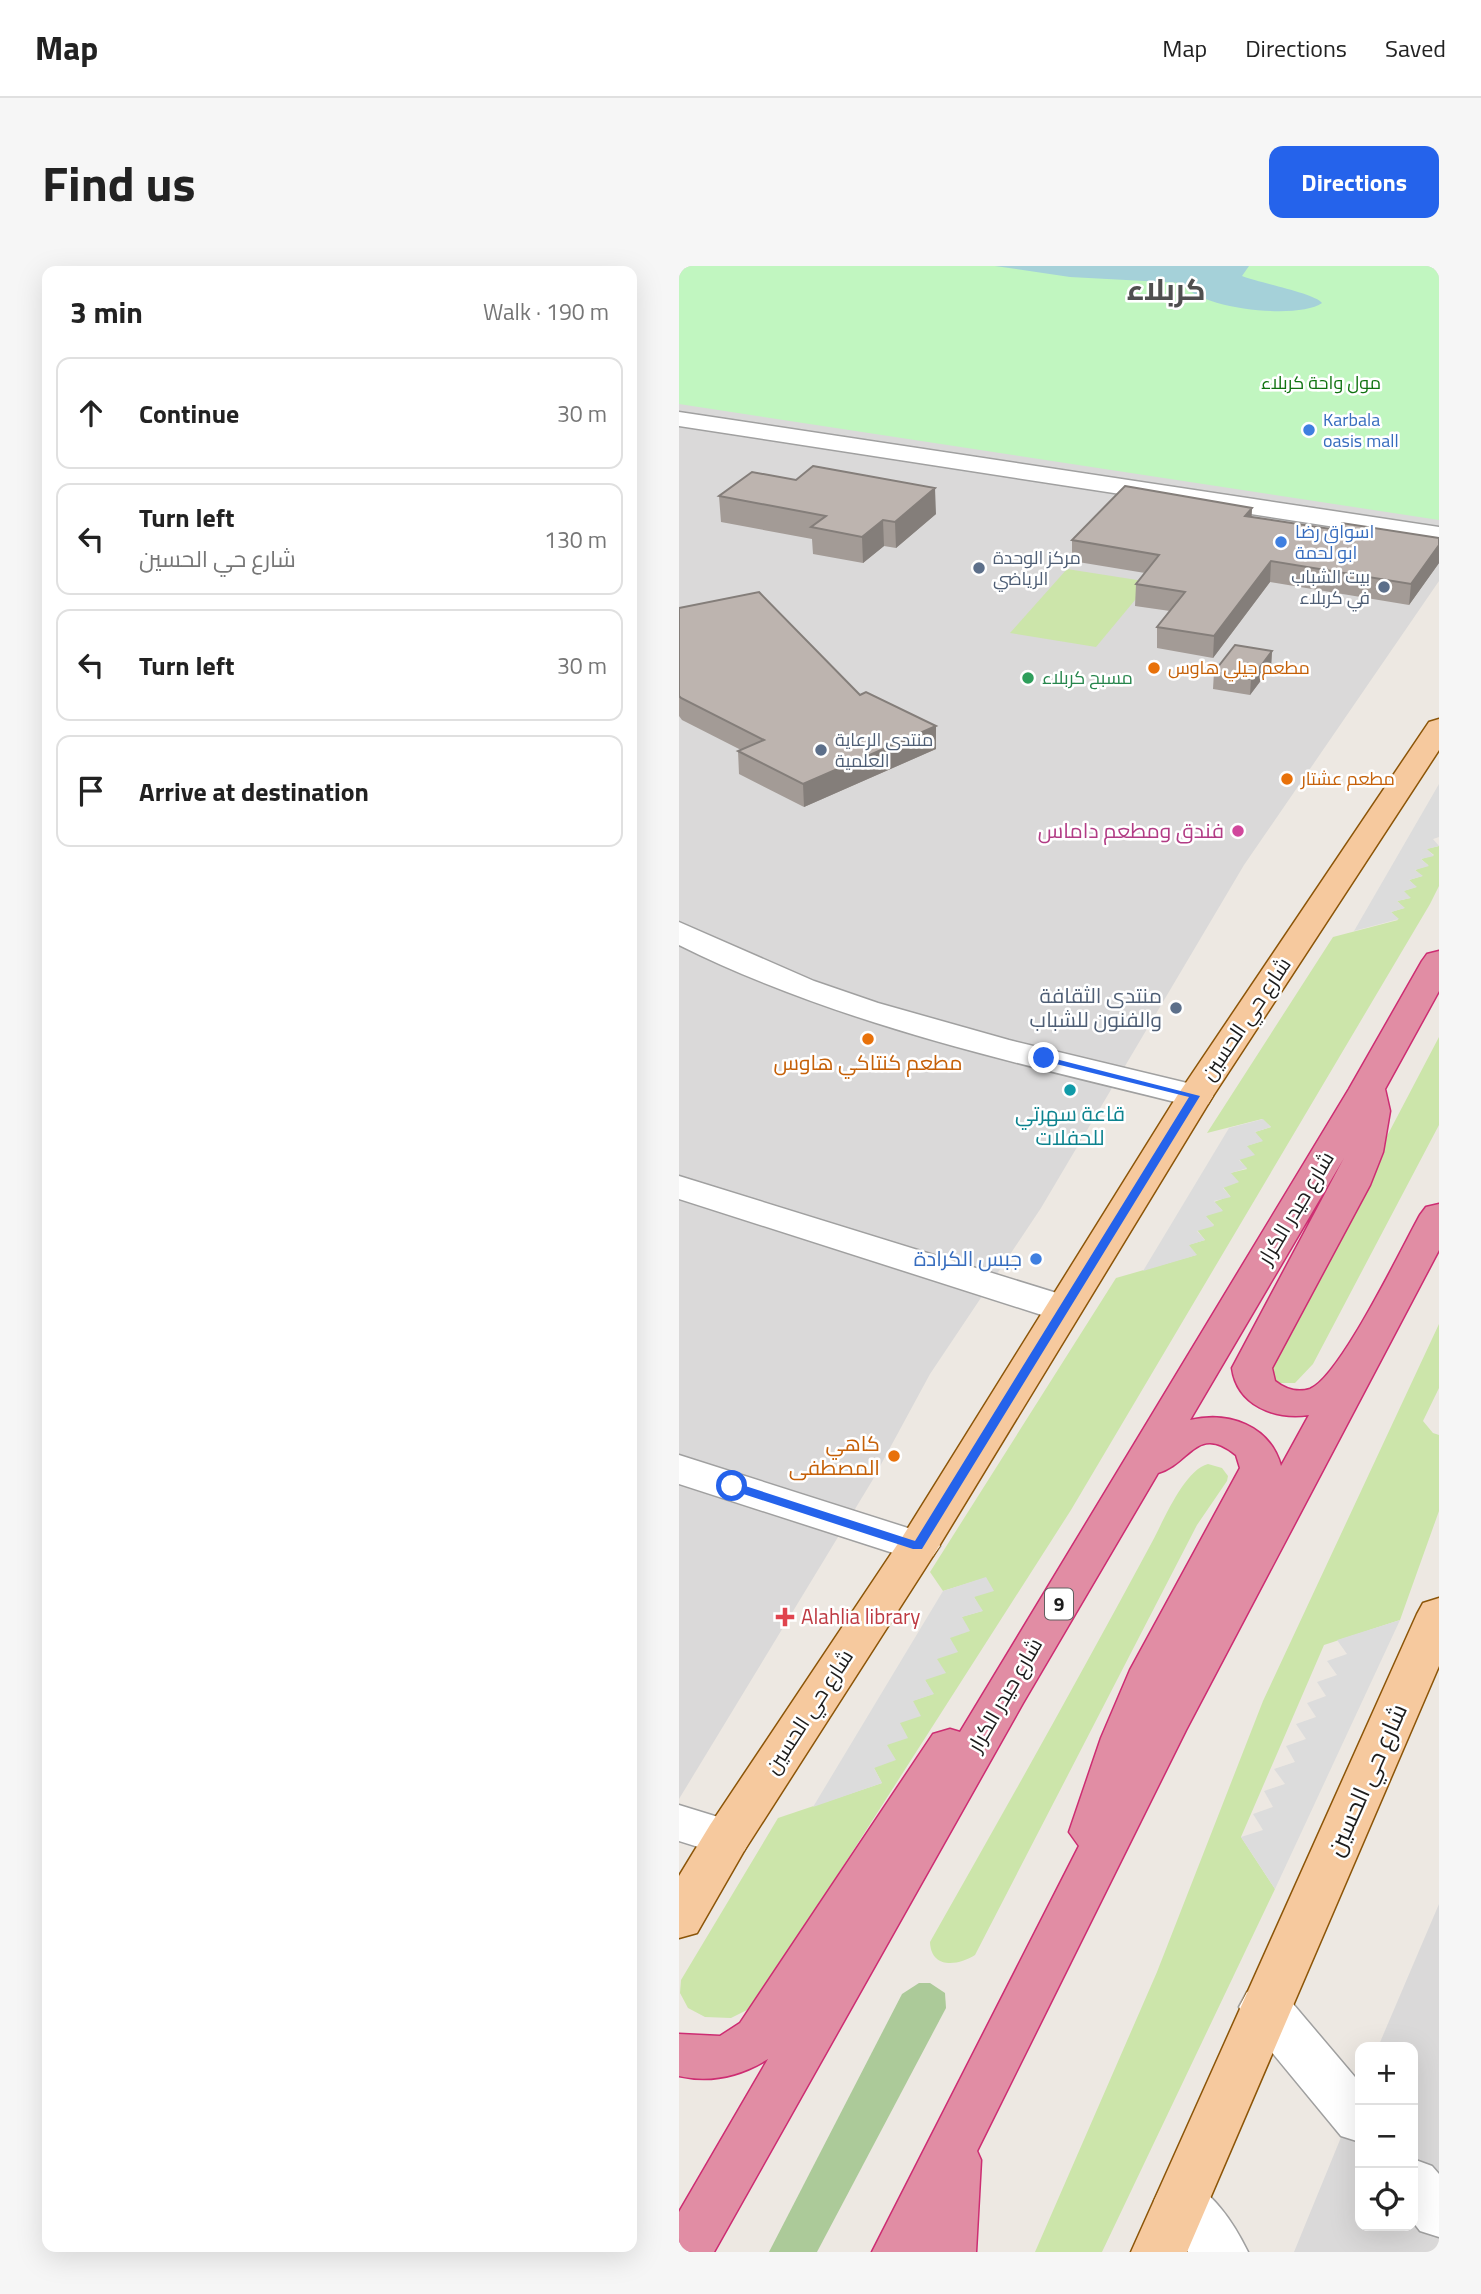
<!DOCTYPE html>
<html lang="en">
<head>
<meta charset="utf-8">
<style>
  body { margin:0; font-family:"Titillium Web",Cairo,sans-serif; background:#f6f6f6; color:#222 }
  .controls { position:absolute; right:21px; bottom:21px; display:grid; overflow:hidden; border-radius:14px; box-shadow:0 7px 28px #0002 }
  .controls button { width:63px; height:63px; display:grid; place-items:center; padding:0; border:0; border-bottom:2px solid #e0e0e0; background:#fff; color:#222; font:35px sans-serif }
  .stop { position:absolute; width:21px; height:21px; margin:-16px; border:5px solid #2563eb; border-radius:50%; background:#fff }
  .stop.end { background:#2563eb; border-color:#fff; box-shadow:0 2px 7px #0008 }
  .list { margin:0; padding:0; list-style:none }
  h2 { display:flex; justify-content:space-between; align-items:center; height:91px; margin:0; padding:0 28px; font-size:30px }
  h2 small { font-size:23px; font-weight:400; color:#767676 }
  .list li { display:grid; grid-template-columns:46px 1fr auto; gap:21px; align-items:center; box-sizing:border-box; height:112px; margin:0 14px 14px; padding:0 14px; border:2px solid #e0e0e0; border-radius:14px }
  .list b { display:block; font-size:26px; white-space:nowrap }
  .list p { margin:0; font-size:23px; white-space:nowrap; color:#767676 }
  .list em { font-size:23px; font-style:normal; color:#767676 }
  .icon { flex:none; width:38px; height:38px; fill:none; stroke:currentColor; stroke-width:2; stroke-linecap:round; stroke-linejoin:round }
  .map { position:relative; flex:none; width:760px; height:1986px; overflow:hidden; border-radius:14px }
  header { display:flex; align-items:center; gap:42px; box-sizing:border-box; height:98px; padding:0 35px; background:#fff; border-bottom:2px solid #e0e0e0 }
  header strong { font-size:33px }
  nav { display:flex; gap:38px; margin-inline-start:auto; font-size:24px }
  .intro { display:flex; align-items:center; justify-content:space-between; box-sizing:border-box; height:168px; padding:0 42px }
  h1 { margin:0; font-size:49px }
  .button { padding:18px 32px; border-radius:14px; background:#2563eb; color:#fff; font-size:24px; font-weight:700 }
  main { display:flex; gap:42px; padding:0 42px }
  aside { flex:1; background:#fff; border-radius:14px; box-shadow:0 7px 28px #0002 }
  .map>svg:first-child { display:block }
</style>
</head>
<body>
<header>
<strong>Map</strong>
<nav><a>Map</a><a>Directions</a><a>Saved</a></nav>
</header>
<div class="intro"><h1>Find us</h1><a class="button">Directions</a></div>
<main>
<aside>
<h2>3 min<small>Walk · 190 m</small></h2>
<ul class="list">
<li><svg class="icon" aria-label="ahead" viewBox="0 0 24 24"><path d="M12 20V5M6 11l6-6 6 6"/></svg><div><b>Continue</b></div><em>30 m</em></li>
<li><svg class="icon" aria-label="left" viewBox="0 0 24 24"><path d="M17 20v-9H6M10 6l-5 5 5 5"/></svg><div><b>Turn left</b><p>شارع حي الحسين</p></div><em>130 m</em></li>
<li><svg class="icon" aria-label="left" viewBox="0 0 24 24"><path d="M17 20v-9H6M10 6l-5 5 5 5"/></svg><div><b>Turn left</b></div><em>30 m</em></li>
<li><svg class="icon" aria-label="arrive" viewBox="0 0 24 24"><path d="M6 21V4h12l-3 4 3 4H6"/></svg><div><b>Arrive at destination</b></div></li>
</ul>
</aside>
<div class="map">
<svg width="760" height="1986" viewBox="0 0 760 1986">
  <rect width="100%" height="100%" fill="#ede8e2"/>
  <path fill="#dad9d9" d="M 0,0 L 760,0 L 760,315 L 565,599 L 362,942 L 251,1108 L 193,1215 L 0,1533 Z
    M 760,1638 L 760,1986 L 615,1986 L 681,1825 L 681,1960 L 734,1960 L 734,1781 L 699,1781 Z"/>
  <path fill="#cce5aa" d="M 388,303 L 471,316 L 417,381 L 331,367 Z
    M 760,580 L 760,620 L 751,638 L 392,1244 L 74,1741 L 52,1752 L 26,1751 L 9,1742 L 1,1727 L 2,1714 L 99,1552 L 203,1517 L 195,1502 L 233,1435 L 254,1428 L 246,1414 L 282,1351 L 303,1345 L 295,1331 L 306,1312 L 264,1325 L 251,1306 L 437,1012 L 517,989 L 509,979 L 526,974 L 518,964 L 535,959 L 526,950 L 543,944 L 535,936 L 551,930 L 544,921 L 559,916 L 551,907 L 568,903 L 560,893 L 567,880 L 583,875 L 576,866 L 592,861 L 583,853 L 528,867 L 654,671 L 719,654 L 712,646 L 725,642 L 718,635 L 731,632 L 724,625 L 737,621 L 730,614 L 743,610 L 736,604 L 749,599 L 742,593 L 755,589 L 747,583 Z
    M 760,771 L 760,859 L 634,1098 L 616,1117 L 601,1117 L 592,1112 L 591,1093 Z
    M 760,1058 L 760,1122 L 744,1155 L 754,1167 L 760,1169 L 760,1245 L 721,1354 L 645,1379 L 562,1571 L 596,1623 L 423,1986 L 356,1986 L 478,1706 L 584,1435 Z
    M 529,1198 L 543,1202 L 549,1210 L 548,1215 L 518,1259 L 296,1689 C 279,1700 252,1703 251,1676 C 326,1544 400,1412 472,1278 C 484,1256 505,1204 529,1198 Z"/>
  <path fill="#acca99" d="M 240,1717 L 251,1717 L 266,1727 L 267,1742 L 138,1986 L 90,1986 L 223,1728 Z"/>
  <path fill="#c1f6c0" d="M 0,0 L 760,0 L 760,254 L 0,138 Z"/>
  <path fill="#dcdcdc" d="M 760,518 L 760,571 L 754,573 L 760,580 L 748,583 L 755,590 L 742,593 L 750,600 L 736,604 L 744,610 L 730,614 L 738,621 L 725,625 L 732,632 L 718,635 L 726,642 L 712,646 L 720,653 L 675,665 Z
    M 584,853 L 592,861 L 576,866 L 584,875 L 568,880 L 576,889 L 560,894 L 568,902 L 552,907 L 560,916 L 544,922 L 552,931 L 535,935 L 544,945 L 527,950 L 535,960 L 518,965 L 526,974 L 510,979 L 518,989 L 464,1005 L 550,862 Z
    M 307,1311 L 315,1325 L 295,1331 L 304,1345 L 283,1351 L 291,1365 L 271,1372 L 279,1386 L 258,1393 L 267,1407 L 246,1414 L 255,1428 L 234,1435 L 242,1450 L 221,1457 L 229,1472 L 208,1479 L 217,1494 L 195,1502 L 203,1517 L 134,1541 L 264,1325 Z
    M 721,1354 L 596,1623 L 562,1571 L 584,1564 L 574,1548 L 594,1541 L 585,1525 L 606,1518 L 595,1503 L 616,1496 L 607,1480 L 627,1473 L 617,1458 L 637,1451 L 628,1437 L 647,1430 L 638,1416 L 658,1409 L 648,1395 L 668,1388 L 658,1374 Z"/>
  <path fill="#a5d1d9" d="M 316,0 L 570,0 L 563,10 C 580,17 636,27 643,37 C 619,54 518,43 503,17 L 391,11 Z"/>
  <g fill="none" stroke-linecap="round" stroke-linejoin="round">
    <g stroke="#a0a0a0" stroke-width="3">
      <path id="minor" d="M 0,146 L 760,261 L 760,277 L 0,160 Z
        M 0,656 L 135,715 L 199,737 L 330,774 L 529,822 L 534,830 L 529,838 L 516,841 C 340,797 163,760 0,679 Z
        M 0,910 L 397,1033 L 403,1042 L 397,1051 L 383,1054 L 369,1051 L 0,933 Z
        M 0,1189 L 254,1270 L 261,1280 L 254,1290 L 239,1295 L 0,1218 Z
        M 0,1539 L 65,1559 L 72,1572 L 65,1585 L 48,1590 L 0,1575 Z
        M 586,1720 L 604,1726 L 681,1817 L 681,1876 L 662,1870 L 568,1756 L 560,1741 L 568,1726 Z
        M 734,1893 L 753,1900 L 760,1908 L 760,1971 L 741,1965 L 734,1956 Z
        M 502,1912 C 532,1922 555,1957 569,1986 L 509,1986 L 483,1951 L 475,1935 L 483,1919 Z"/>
    </g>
    <g stroke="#8c5508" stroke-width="3">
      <path id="major" d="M 760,453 L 760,484 L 534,830 L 254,1290 L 65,1585 L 18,1667 L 0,1672 L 0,1610 L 31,1559 L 224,1270 L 498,830 L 750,456 Z
        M 760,1332 L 760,1400 L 508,1986 L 452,1986 L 738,1348 L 744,1337 Z"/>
    </g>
    <g stroke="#cd2d72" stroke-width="3">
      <path id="highway" d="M 760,685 L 760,725 L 706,823 L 711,845 L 704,886 L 691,919 L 593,1102 L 596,1115 C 606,1123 618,1127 631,1123 C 661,1111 722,983 741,949 L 747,941 L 760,938 L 760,984 L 507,1464 L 298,1885 L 302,1894 L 297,1986 L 193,1986 L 400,1580 L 390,1566 L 422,1472 L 451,1404 L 561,1202 L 557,1189 C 518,1157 511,1198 479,1207 L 344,1437 L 35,1986 L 0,1986 L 0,1946 L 89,1793 C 62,1810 31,1817 0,1810 L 0,1768 L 41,1770 L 61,1757 L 254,1468 L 271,1463 L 281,1466 L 670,823 L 743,695 L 748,688 ZM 665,892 L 553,1102 C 558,1139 595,1154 630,1149 L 602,1200 C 591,1159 549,1145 511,1154 Z"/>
    </g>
    <use href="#minor" fill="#fff" fill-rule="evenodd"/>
    <use href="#major" fill="#f6c99e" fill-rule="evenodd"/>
    <use href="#highway" fill="#e18da4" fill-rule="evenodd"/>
  </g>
  <path fill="#a39b96" d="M 40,230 L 257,248 L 217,282 L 205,280 L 184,297 L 134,288 L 133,273 L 42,256 Z
    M 573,242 L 572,251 L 658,264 L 760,272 L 760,297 L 730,339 L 591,316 L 534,392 L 478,382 L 478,361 L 491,345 L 456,340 L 457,318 L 466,307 L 393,295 L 393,274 Z
    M 0,342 L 181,429 L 257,483 L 125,541 L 60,508 L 59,485 L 62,484 L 3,454 L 0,450 Z
    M 593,385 L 592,401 L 571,429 L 534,423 L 535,406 Z"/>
  <path fill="#847e7a" d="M 256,222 L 257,248 L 217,282 L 216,256 Z
    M 573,242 L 572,263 L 566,250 Z
    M 204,254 L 205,280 L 184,297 L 183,271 Z
    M 760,279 L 760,297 L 730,339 L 732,318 Z
    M 592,295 L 591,316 L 534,392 L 535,370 Z
    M 593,385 L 592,401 L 571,429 L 572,413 Z
    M 257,460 L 257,483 L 125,541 L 124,518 Z"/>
  <path fill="#bdb4af" stroke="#847e7a" stroke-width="2" d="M 134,200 L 256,222 L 216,256 L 204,254 L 183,271 L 132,261 L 147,250 L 40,230 L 73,206 L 117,214 Z
    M 446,220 L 573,242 L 566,250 L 658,264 L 663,257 L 760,272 L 760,279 L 732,318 L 592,295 L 535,370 L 478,361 L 506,326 L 457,318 L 480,289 L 393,274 Z
    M 80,326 L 181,429 L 187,426 L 257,460 L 124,518 L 59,485 L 85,474 L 2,432 L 0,430 L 0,342 Z
    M 556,379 L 593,385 L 572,413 L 535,406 Z"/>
  <path fill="#2563eb" d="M 361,789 L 521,830 L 243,1283 L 234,1283 L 49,1223 L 49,1217 L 57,1217 L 236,1275 L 510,831 L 361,794 Z"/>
  <g fill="#3f7fe0" stroke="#fff" stroke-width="2.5">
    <circle cx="630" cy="164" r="7"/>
    <circle cx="602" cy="276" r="7"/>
    <circle cx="357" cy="993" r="7"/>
  </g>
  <g fill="#5c6f8a" stroke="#fff" stroke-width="2.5">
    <circle cx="300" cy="302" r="7"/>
    <circle cx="705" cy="321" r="7"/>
    <circle cx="142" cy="484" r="7"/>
    <circle cx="497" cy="742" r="7"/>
  </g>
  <g fill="#e8710a" stroke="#fff" stroke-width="2.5">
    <circle cx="475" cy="402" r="7"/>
    <circle cx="608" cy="513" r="7"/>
    <circle cx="189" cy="773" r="7"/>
    <circle cx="215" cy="1190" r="7"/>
  </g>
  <circle fill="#2e9e5b" stroke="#fff" stroke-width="2.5" cx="349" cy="412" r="7"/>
  <circle fill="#d1479c" stroke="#fff" stroke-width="2.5" cx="559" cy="565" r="7"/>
  <circle fill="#0f9aa8" stroke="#fff" stroke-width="2.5" cx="391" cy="824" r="7"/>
  <path fill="#e0444e" stroke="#fff" stroke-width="2.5" d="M102.5 1340.5h7v7h7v7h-7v7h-7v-7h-7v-7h7z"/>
  <g text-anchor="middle" stroke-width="5" stroke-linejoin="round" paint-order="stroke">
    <g font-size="18" fill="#117311" stroke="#fff">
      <text x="642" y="123">مول واحة كربلاء</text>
    </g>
    <g font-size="18" fill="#366cbe" stroke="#fff" text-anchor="start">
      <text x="644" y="160">Karbala<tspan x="644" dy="21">oasis mall</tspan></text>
      <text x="616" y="272">اسواق رضا<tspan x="616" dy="21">ابو لحمة</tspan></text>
    </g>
    <g font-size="18" fill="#4e5e75" stroke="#fff" text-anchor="start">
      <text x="314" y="298">مركز الوحدة<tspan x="314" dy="21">الرياضي</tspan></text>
      <text x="691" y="317" text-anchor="end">بيت الشباب<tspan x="691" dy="21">في كربلاء</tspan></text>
      <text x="156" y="480">منتدى الرعاية<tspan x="156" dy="21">العلمية</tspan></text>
    </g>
    <g font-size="18" fill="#c56008" stroke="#fff" text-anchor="start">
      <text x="489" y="408">مطعم جيلي هاوس</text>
      <text x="622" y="519">مطعم عشتار</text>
    </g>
    <g font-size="18" fill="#27864d" stroke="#fff" text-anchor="start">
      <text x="363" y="418">مسبح كربلاء</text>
    </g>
    <rect fill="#fff" stroke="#606060" stroke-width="2" x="366" y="1322.5" width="28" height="31" rx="5"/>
    <g font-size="19" font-weight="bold" fill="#1c1c1c">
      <text x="380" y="1345">9</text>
    </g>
    <g font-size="21" fill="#b23c85" stroke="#fff" text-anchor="end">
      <text x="545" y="572">فندق ومطعم داماس</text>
    </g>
    <g font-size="21" fill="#4e5e75" stroke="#fff" text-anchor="end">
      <text x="483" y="737">منتدى الثقافة<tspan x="483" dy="24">والفنون للشباب</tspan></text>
    </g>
    <g font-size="21" fill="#1c1c1c" stroke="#fff">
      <text transform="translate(567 753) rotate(-56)" y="7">شارع حي الحسين</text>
      <text transform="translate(617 942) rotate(-59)" y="7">شارع حيدر الكرار</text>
      <text transform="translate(326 1429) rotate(-60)" y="7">شارع حيدر الكرار</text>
      <text transform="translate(130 1446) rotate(-57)" y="7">شارع حي الحسين</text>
    </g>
    <g font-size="21" fill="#c56008" stroke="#fff">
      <text x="189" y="804">مطعم كنتاكي هاوس</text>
      <text x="201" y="1185" text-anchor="end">كاهي<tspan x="201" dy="24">المصطفى</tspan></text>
    </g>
    <g font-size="21" fill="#0d838f" stroke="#fff">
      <text x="391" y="855">قاعة سهرتي<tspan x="391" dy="24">للحفلات</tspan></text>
    </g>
    <g font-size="21" fill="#366cbe" stroke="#fff" text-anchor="end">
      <text x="343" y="1000">جبس الكرادة</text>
    </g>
    <g font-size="21" fill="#be3a42" stroke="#fff" text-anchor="start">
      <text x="122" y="1358">Alahlia library</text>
    </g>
    <g font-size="24" fill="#1c1c1c" stroke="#fff">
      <text transform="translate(688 1514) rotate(-66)" y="8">شارع حي الحسين</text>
    </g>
    <g font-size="30" font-weight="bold" fill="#4f4f4f" stroke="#fff">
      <text x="487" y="34">كربلاء</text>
    </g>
  </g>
</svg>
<div class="controls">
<button>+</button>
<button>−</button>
<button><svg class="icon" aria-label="locate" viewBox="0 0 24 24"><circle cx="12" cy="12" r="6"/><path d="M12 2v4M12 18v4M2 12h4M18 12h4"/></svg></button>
</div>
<div class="stop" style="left:53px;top:1220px"></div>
<div class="stop end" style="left:365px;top:792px"></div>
</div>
</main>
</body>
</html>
